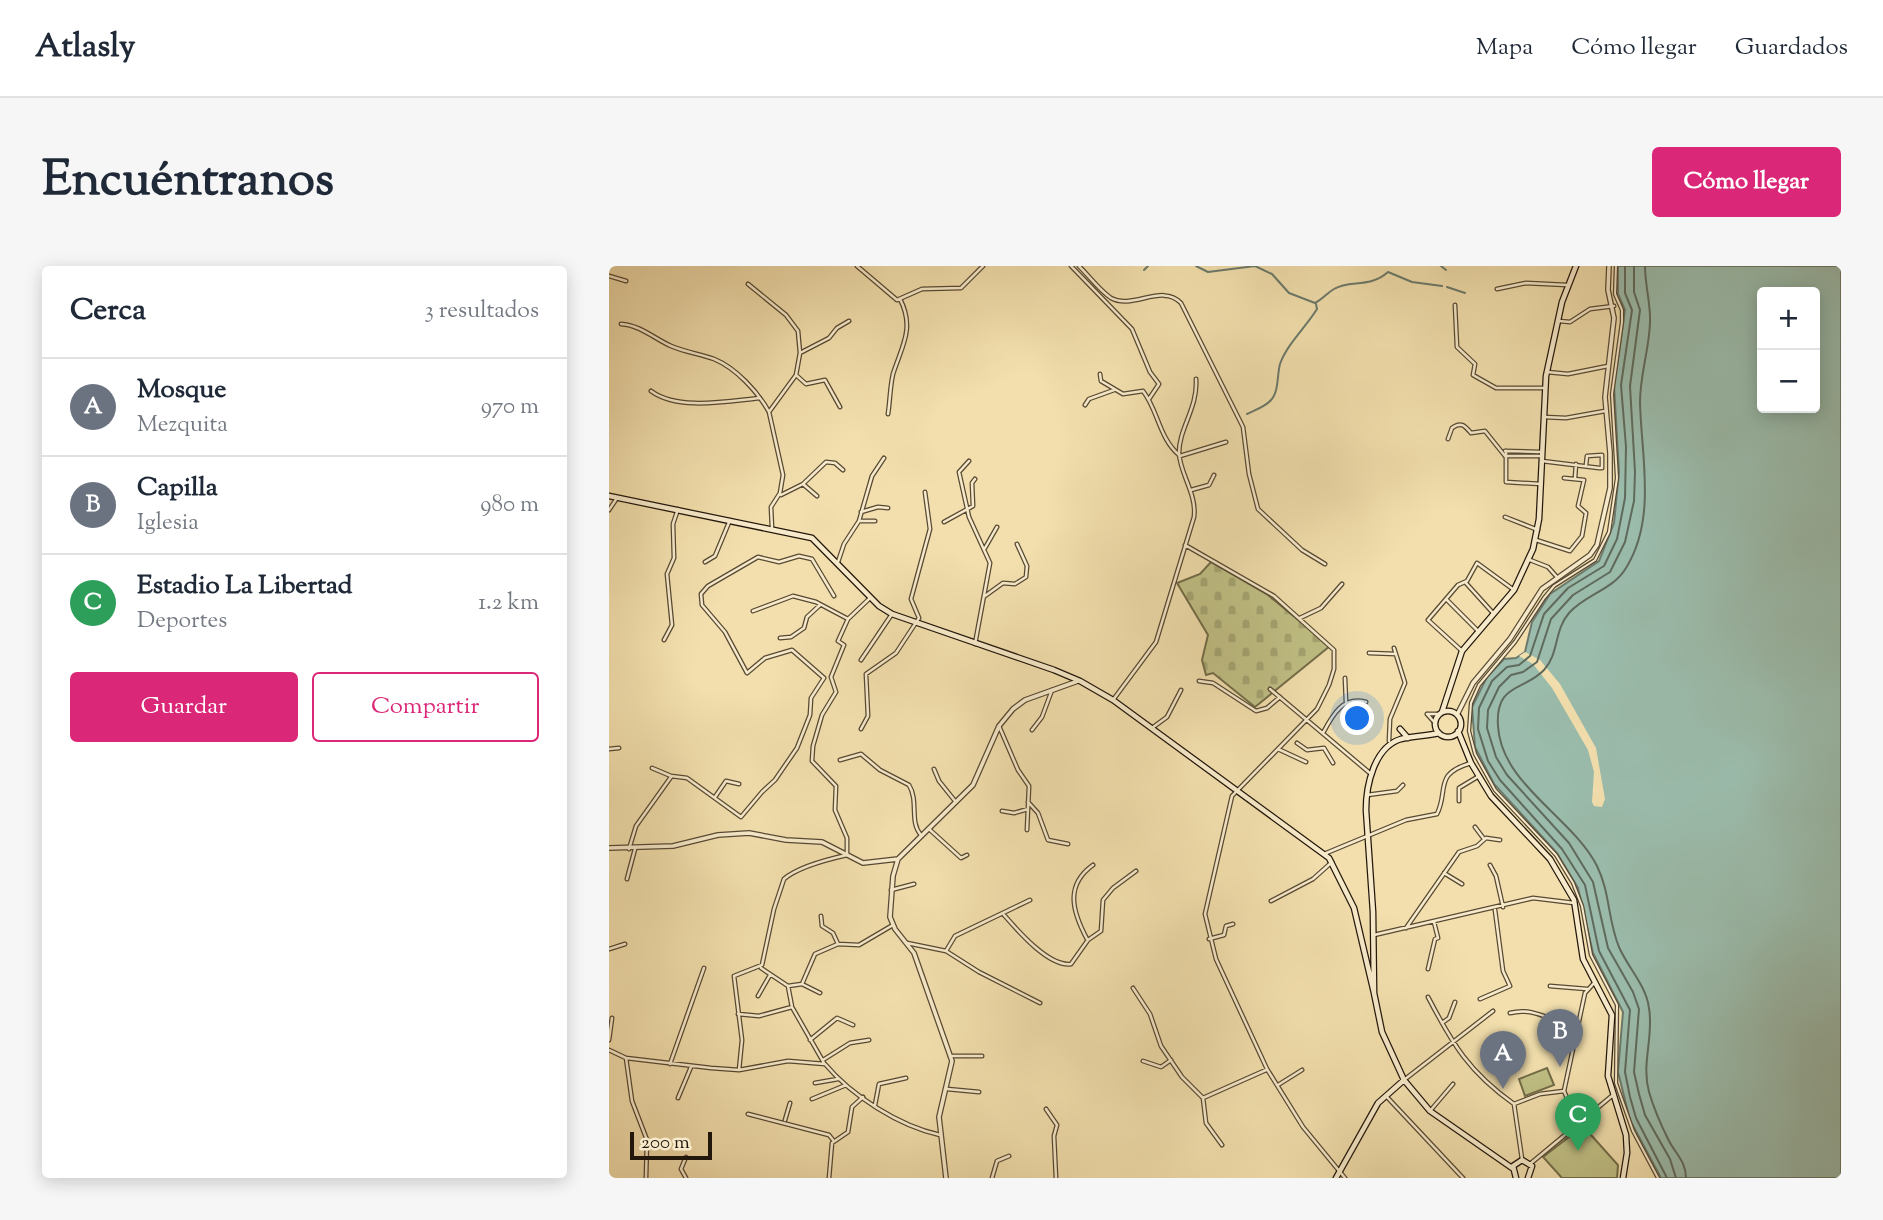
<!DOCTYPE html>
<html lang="es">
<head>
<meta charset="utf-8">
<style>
  body { margin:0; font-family:"Sorts Mill Goudy",serif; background:#f6f6f7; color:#1f2937 }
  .controls { position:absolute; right:21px; top:21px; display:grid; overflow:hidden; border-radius:7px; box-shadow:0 4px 18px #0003 }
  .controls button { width:63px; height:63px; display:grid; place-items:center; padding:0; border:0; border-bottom:2px solid #e0e1e3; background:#fff; color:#1f2937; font:35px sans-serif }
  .scale { position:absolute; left:21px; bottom:18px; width:82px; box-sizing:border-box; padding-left:7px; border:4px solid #23170b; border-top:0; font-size:19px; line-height:24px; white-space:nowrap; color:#23170b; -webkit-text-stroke:5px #f7eaca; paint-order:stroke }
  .you { position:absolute; left:749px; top:453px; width:24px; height:24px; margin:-18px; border:5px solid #fff; border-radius:50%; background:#1a73e8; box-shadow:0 0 0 10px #1a73e833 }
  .badge { display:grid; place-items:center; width:46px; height:46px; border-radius:50%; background:#db2777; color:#fff; font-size:23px; font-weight:700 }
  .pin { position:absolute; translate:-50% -58px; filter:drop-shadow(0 2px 4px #0008) }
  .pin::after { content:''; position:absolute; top:37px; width:24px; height:21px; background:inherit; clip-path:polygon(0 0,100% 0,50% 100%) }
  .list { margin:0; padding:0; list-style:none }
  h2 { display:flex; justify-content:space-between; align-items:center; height:91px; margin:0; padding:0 28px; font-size:30px }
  h2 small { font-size:23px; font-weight:400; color:#747a83 }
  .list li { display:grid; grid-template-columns:46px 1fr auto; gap:21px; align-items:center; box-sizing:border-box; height:98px; padding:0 28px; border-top:2px solid #e0e1e3 }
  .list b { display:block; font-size:26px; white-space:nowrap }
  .list p { margin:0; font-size:23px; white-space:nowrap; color:#747a83 }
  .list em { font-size:23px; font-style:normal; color:#747a83 }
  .actions { display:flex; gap:14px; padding:21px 28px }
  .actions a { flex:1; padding:16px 0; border:2px solid #db2777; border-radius:7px; text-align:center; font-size:24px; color:#db2777 }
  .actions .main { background:#db2777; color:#fff }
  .map { position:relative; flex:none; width:1232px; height:912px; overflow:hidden; border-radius:7px }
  header { display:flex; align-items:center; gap:42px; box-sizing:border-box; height:98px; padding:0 35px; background:#fff; border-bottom:2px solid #e0e1e3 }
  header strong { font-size:33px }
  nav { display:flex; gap:38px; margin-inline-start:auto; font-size:24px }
  .intro { display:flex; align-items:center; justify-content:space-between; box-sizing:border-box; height:168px; padding:0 42px }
  h1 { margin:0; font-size:49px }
  .button { padding:18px 32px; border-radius:7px; background:#db2777; color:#fff; font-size:24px; font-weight:700 }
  main { display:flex; gap:42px; padding:0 42px }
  aside { flex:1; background:#fff; border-radius:7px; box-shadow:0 4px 18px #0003 }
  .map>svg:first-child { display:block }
</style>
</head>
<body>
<header>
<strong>Atlasly</strong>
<nav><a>Mapa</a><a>Cómo llegar</a><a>Guardados</a></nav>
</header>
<div class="intro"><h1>Encuéntranos</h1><a class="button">Cómo llegar</a></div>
<main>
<aside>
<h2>Cerca<small>3 resultados</small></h2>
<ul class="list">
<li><span class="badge" style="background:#6b7280">A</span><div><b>Mosque</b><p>Mezquita</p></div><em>970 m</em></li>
<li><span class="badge" style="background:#6b7280">B</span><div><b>Capilla</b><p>Iglesia</p></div><em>980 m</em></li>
<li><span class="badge" style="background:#2e9e5b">C</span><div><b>Estadio La Libertad</b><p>Deportes</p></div><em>1.2 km</em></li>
</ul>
<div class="actions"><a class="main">Guardar</a><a>Compartir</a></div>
</aside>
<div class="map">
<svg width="1232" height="912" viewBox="0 0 1232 912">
  <defs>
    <pattern id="cemetery-stones" width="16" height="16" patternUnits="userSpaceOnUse" patternTransform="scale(1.75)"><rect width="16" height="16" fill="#c0c085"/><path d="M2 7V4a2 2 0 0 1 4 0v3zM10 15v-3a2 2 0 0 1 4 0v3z" fill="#a5a472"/></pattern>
  </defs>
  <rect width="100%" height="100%" fill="#f2dfad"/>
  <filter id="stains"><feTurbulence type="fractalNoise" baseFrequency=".00286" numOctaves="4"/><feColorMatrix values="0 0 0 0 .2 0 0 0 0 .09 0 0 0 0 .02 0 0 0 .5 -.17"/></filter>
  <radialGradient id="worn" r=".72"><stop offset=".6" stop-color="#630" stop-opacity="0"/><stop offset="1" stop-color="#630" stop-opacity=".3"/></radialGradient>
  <path fill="url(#cemetery-stones)" stroke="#726c48" stroke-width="2" d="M 602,296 L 659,329 L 721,380 L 646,441 L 604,407 L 597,409 L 593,394 L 599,369 L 568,317 L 591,308 Z"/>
  <path fill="#c0c085" stroke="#726c48" stroke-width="2" d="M 938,802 L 945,819 L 916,830 L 910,813 Z
    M 974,860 L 1009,899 L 1008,912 L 953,912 L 934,891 Z"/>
  <path fill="#9bbcac" stroke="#6b7a6c" stroke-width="2" fill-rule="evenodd" d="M 1009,0 L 1232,0 L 1232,912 L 1052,912 L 1021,854 L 1009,806 L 1014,746 L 984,687 L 969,622 L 948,587 L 885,518 L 866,481 L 863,441 L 878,411 L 895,393 L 907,392 L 916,386 L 923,356 L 941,328 L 990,295 L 1005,257 L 1010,206 L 1005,119 L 1016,44 L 1009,28 ZM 1153,26 L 1206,26 L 1206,142 L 1153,142 Z"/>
  <path fill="#f2dfad" d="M 916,386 L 931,394 L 951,418 L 987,482 L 996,533 L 993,541 L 985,540 L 983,536 L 985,506 L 979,484 L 943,422 L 924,398 L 910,390 Z"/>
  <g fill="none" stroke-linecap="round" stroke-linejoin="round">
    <path stroke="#5f6a5c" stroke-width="2" d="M 1016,0 L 1016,27 L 1023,44 L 1012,119 L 1017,181 L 1016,232 L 1008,273 L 995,300 L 959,322 L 935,348 L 921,390 L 910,399 L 898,401 L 883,415 L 870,442 L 869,463 L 879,495 L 891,514 L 953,583 L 976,619 L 990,685 L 1021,744 L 1016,806 L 1021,831 L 1027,852 L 1058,912
      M 1025,0 L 1025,26 L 1031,44 L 1021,120 L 1026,206 L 1025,235 L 1016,276 L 1001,306 L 964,329 L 942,353 L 928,396 L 914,406 L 902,409 L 890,421 L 879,444 L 878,462 L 887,491 L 898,509 L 960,577 L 984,616 L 999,682 L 1024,726 L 1030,743 L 1025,806 L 1030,828 L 1036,849 L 1061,893 L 1067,912
      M 1036,0 C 1036,20 1042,38 1041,57 C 1040,84 1031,109 1031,136 C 1032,189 1048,252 1017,302 C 1004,324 977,328 960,347 C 945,364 950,388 935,404 C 915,425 886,417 889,460 C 892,518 963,551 988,600 C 1001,626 999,655 1010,681 C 1019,702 1037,719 1040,742 C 1045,771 1032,797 1040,826 C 1045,843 1052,859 1060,875 C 1067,888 1077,896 1077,912"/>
    <path stroke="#6b7a6c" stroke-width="2" d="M 587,0 L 599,6 L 646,0 L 663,8 L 680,27 L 706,37 C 714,33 718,27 725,23 C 741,13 760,23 779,6 L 803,16 L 833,20
      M 832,0 L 837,4
      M 535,4 L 539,0
      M 838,21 L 856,27
      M 638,148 C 646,144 656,141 662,134 C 670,126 668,108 671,98 C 678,78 697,61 708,43 L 707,38"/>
    <g stroke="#574934" stroke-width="4.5">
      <path id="pedestrian" d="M 1007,0 L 1006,28 L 1013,44 L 1013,56 L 1003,128 L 1008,212 L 1000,266 L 986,294 L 945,320 L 935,332 L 906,376 L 870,419 L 862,437 L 860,465 L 866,488 L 886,524 L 947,589 L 964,617 L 973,640 L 982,689 L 1008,739 L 1007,817 L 1024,865 L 1049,912"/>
    </g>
    <g stroke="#574934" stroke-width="5">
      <path id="minor" d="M 248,0 L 288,34 L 313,23 L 352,22 L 374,0
        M 462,0 L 523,63 L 541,106 L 550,118 L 540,133
        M 470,0 C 480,10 491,25 502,32 C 524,44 553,17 572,37 L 634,161 L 640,208 L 649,243 L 693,284 L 716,298
        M 0,10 L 17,15
        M 139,18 L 177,49 L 189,65 L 191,87 L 187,109 L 160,146
        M 888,23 L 917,17 L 958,19
        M 846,39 L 848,81 L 866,98 L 864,109 L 887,122 L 937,122
        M 950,55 L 961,56 L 981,43 L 1005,40
        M 12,58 C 31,59 46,73 62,80 C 76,86 91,88 105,93 C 127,102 149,126 160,146 L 174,209 L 171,227 L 162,241 L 163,262
        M 191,87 L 220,72 L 228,62 L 240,55
        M 938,106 L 959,108 L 999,100
        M 491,108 L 492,115 L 514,128 L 534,125 C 549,144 550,172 570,189
        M 187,109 L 197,118 L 216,114 L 231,141
        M 42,125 C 69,145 119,135 151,132
        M 476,139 L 480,133 L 505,124
        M 279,148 C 281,135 281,121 284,108 C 293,80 306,62 291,33
        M 935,151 L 957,152 L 996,145
        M 839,173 L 843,162 C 852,155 856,160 862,167 L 876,165 L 896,190
        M 896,185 L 932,186
        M 897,185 L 897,216 L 932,218
        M 571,190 L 617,176
        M 896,190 L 931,190
        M 360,195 L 350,206 L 360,251 L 381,297 L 366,378
        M 933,195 L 990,202 L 993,202 L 993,189 L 978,190 L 977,199
        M 966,212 L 967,198
        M 194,218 L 217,196 L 226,197 L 234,204
        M 582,224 L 600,219 L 605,209
        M 172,229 L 194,218 L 208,230
        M 0,244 L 8,232
        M 252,246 L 269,241 L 279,242
        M 896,251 L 929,264
        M 250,255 L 266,255
        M 335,256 L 364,240 L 363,217 L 366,213
        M 927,274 L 961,285 L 973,270 L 977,247 L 969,240 L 975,214 L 955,212
        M 576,279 L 665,330 L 725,384 L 725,403 L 720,419 L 708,443 L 623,530 L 596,648 L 607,693 L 658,803 L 694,861 L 736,912
        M 376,282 L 388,261
        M 921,294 L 939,301 L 947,310
        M 96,296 L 106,290 L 121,254
        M 229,296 L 235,278 L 250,255 L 263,210 L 275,192
        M 856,316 L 884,347
        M 376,330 L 394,317 L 406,318 L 417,311 L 418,300 L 408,278
        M 837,333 L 868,364
        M 144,345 L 184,330 L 207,336 L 239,353
        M 691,352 L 712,342 L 733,318
        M 171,372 L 182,371 L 195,362 L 198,351 L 211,339
        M 55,374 L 63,359 L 58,308 L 65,292 L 64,258 L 69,243
        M 853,385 L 819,354 L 849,319 L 858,315 L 868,297 L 905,324
        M 760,387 L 787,388
        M 252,394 L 283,348
        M 736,412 L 737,436
        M 590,415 L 604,417 L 647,445 L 658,442 L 671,431
        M 661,423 L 762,508
        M 504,434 L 547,376 L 585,251 C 588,228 571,208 570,187 C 570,162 589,142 587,113
        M 818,448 L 830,448
        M 818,448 L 826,457
        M 390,460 L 409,504 L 420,520 L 418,564
        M 543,462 L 558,451 L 572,424
        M 252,463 L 259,450 L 257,408 L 287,387 L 310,352 L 302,333 L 321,263 L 316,226
        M 423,464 L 433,451 L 443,424
        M 714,467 C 724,448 734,430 757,436
        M 780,475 L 781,453 L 796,417 L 785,382
        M 688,477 L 698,484 L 715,482 L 724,497
        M 0,483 L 10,482
        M 669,483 L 697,496
        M 231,494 L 252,488 L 271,504 L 300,519 C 310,535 300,556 312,569
        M 43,502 L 62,510 L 78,512 L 132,551 L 153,526
        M 325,503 L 330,515 L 346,535
        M 153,526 L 166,514 L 188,482 L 201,449 L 202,432 L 215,412 L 183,384 L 156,392 L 138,407 L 116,366 L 93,339 L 92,328 L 99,320 L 149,291 L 170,296 L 190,290 L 203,293 L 225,330
        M 758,529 L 788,525 L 794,519
        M 106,531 L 117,515 L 130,518
        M 850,535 L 850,522 L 870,510
        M 419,536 L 429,547 L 439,574 L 459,578
        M 393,545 L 405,547 L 419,543
        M 866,561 L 875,573
        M 320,563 L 352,592 L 358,589
        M 20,583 L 27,560 L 62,511
        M 715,588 L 797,554 L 828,548 C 840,524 824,508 862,497
        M 881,599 L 887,610 L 894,641
        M 835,607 L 853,618
        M 18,613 L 26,583
        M 282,624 L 305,618
        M 662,635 L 704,613 L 723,596
        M 395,649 C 409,665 440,701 462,698 L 479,674 L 492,665 L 494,634 L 504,622 L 527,605
        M 212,650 L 213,660 L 224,667 L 229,678
        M 797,662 L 850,586 L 868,580 L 877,572 L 891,574
        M 765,669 L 924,632 L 965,637
        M 478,673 C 463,645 456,619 484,599
        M 600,673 L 615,669 L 617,660 L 624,658
        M 298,677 L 337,685 L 370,706 L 431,737
        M 0,683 L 16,678
        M 337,685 L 346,670 L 421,634
        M 152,702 L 179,720 L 183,741 L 215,797
        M 819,703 L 826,673 L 829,672 L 825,656
        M 193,718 L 206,688 L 229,678 L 250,679 L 284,659
        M 179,720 L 193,718 L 211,727
        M 941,720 L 978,723
        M 524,722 L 541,748 L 552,780 L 573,811 L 594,832
        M 149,730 L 161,709
        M 819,731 C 844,779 860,806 905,838 L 913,893
        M 871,733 L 901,720 L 894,705 L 886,644
        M 901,747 C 927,740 944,758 968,760
        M 129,748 L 150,750 L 183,741
        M 833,757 L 840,752 L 846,736
        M 0,774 L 3,752
        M 201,774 L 228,752 L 244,759
        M 0,784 L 17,792 L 102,802 L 130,804 L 179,795 L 216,798 C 243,830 290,860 331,869
        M 341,790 L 373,790
        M 17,792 L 23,835 L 38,874 L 37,912
        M 214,794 L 241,777 L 260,774
        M 534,795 L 552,801 L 562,794
        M 61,798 L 95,702
        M 130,804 L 133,774 L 125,710 L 153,699 L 165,643 L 175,613 C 189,601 220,593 238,589 L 238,572 L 226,544 L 227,520 L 203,495 L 204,480 L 213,449 L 227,426 L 222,411 L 235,379 L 229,375 L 239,353 L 260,333
        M 795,814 L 884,745
        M 206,817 L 229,813
        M 669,819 L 693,804
        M 338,823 L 370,826
        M 777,830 L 854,912
        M 69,832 L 82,801
        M 203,833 L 237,819
        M 905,838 L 931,828 L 955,825
        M 266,839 L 270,818 L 297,812
        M 437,843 L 448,859 L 445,870 L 447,912
        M 821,845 L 844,818
        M 139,848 L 220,869 L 224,874
        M 176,854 L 181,837
        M 969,858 L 955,825 L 976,727 L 986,716
        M 613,879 L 597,857 L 594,832 L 657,804
        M 921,898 L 1004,829
        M 77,912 L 72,903 L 77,891
        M 220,912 L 223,877 L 239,866 L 243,841 L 254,831
        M 383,912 L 388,895 L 400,890"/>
    </g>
    <g stroke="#574934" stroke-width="6">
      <path id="tertiary" d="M 848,449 L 864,417 L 901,373 L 933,323 L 981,289 L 988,279 L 1001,222 L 1001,187 L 996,131 L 1005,52 L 999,24 L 1000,0
        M 0,582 L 64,580 L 109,569 L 140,567 L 177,574 L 213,576 L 254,597 L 289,593
        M 337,912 L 330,851 L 343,795 L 305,687 L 286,663 L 281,651 L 284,610 L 289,593 L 364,519 L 390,460 L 404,443 L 416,434 L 469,415"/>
    </g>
    <g stroke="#23170b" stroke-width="7">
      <path id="secondary" d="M 0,230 L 203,272 L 270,340 L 283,348 L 445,404 L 471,415 L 504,434 L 720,592 L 745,642 L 765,727
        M826 458a13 13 0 1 1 26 0a13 13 0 1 1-26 0Z
        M 833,446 L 853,385 L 905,324 L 924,283 L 930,253 L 937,110 L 953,36 L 967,0
        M 791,463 L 799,472
        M 849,465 L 862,497 L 882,530 L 941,593 L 965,634 L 974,693 L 1003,749 L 999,810 L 1017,869 L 1018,887 L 1014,912
        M 830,467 C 818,470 804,470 792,473 C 765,481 757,520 757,544 L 764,646 L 765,727 L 773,766 L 795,814 L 821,845 L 903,902
        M 727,912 L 769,837 L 795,814
        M 907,912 L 904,900 L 913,894 L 923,900 L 919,912"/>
    </g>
    <use href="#pedestrian" stroke="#f7eaca" stroke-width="2"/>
    <use href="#minor" stroke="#f7eaca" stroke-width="2.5"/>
    <use href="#tertiary" stroke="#f7eaca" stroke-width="3.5"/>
    <use href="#secondary" stroke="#f7eaca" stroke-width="4.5"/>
  </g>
  <rect width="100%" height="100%" filter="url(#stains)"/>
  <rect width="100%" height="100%" fill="url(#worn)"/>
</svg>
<div class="controls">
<button>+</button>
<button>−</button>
</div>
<div class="scale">200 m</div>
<div class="you"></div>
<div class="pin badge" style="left:894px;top:823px;background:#6b7280">A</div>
<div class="pin badge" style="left:951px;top:801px;background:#6b7280">B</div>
<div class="pin badge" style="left:969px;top:885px;background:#2e9e5b">C</div>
</div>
</main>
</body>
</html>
